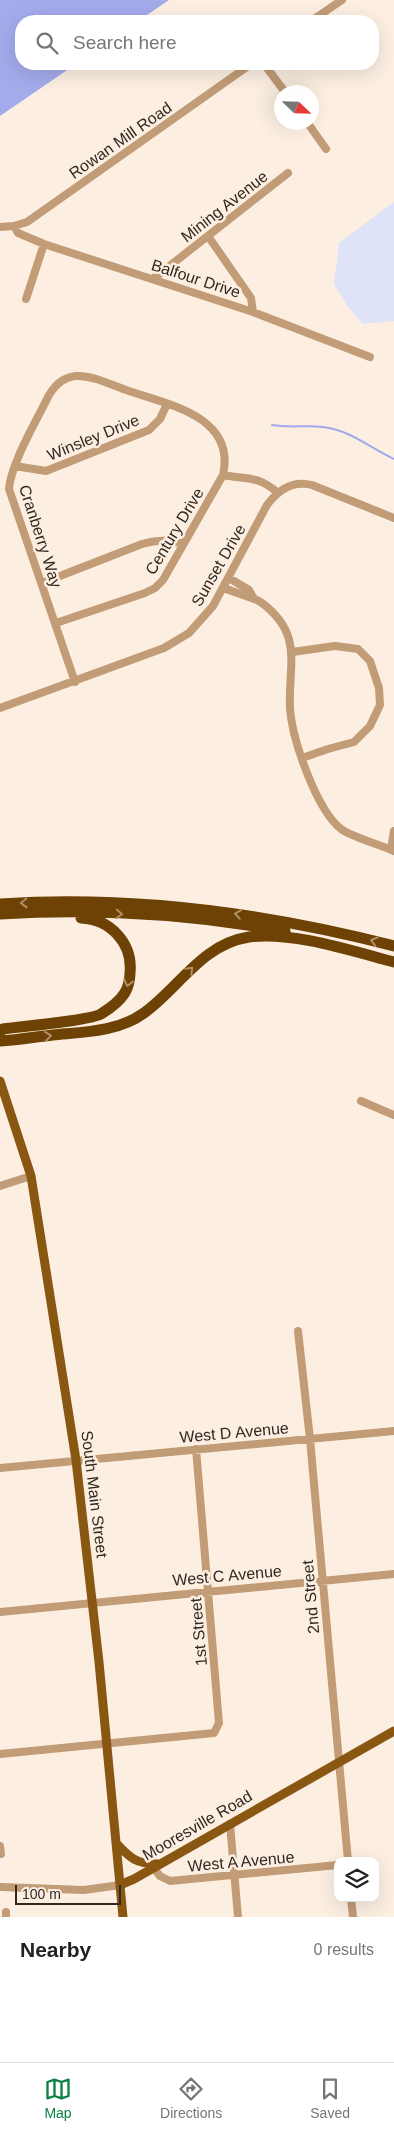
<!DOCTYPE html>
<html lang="en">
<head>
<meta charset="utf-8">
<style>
  body { margin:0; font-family:Arial,sans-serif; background:#f6f6f6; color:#222 }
  .controls { position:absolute; right:15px; bottom:15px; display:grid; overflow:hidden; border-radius:10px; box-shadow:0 5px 20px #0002 }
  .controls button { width:45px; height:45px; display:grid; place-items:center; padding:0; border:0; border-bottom:1px solid #e0e0e0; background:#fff; color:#222; font:25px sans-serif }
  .compass { position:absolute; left:274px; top:85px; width:45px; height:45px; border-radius:50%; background:#fff; box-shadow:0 5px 20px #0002; rotate:113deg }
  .scale { position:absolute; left:15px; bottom:12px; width:106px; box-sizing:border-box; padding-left:5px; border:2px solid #312921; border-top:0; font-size:14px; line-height:18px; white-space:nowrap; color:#312921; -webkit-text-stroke:4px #fcefe2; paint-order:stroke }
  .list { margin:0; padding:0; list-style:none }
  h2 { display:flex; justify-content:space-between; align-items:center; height:65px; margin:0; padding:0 20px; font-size:21px }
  h2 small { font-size:16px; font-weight:400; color:#767676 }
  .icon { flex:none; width:28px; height:28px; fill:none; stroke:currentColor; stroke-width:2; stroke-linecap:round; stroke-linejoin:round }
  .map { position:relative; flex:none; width:394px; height:1917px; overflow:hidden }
  .search { position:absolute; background:#fff; box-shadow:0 5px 20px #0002; left:15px; right:15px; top:15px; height:55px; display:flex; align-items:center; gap:12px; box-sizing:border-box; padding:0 18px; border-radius:20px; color:#767676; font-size:19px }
  .sheet { height:145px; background:#fff }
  nav { display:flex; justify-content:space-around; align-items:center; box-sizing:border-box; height:70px; border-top:1px solid #e0e0e0; background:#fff; font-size:14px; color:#767676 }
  nav a { display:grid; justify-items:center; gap:2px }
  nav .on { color:#0b8043 }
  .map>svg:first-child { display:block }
</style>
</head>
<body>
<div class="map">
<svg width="394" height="1917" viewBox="0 0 394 1917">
  <rect width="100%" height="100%" fill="#fcefe2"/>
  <path fill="#dfe3f8" d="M 394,202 L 394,321 L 363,324 L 348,307 L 334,284 L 339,243 Z"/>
  <path fill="#a4abeb" d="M 0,0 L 169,0 L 138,21 L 21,21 L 21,64 L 76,64 L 0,116 Z"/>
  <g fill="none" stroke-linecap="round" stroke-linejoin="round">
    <path stroke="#a2aae9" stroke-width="2" d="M 272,425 C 288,428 307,425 323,427 C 350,430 370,448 394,459"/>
    <path stroke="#c19c76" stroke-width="8" d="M 311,21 L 342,0
      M 264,64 L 285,92
      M 307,122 L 326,149
      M 14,226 L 18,233 L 44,244 L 253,312 L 370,357
      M 0,227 L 14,226 L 27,222 L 251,64
      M 208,236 L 251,298 L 253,312
      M 153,279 L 288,173
      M 26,299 L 44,244
      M 15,466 L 46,471 L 149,430 L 160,419 L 167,404
      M 223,475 C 248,480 258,475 278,493
      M 229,578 L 249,590 L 253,597
      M 42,583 L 142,544 C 156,540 169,539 183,544
      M 224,588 C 235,593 254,597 262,603 C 304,635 288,664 290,708 C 292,739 316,809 341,829 C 352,837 381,845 394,851
      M 56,623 L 145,593 L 155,588 L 163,580 L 223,475 C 236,417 170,405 129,391 C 113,386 93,375 76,376 C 64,377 55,385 49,395 C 37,420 11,463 9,489 L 75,682
      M 292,652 L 335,646 L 358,649 L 370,661 L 379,688 L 380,705 L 370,726 L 354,742 L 328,749 L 302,758
      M 0,708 L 164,648 L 189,633 L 213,606 L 267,505 C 278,490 293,480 312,485 L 394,518
      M 391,849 L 394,831
      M 361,1101 L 394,1115
      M 0,1186 L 31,1176
      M 298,1331 L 310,1439 L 348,1861
      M 0,1468 L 394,1431
      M 0,1612 L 394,1574
      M 0,1754 L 214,1733 L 219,1723 L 196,1449
      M 230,1824 L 238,1917
      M 0,1846 L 1,1854
      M 153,1867 L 160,1876 L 170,1881 L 338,1865
      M 0,1887 L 84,1890 L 120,1885
      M 351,1898 L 353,1917
      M 6,1912 L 6,1917"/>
    <path stroke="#8a5713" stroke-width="9" d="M 0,1081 L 31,1176 L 76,1460 L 99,1662 L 123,1917
      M 116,1843 C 130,1858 136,1864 158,1864
      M 120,1885 L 134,1879 L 394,1731"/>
    <path stroke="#6e4204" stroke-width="11" d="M 0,904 C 133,895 266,913 394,946
      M 0,914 C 95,908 191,914 285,931
      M 0,1032 L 3,1029 C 22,1026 88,1021 101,1014 C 109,1009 119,1002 124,994 C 128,989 130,979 130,973 C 133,943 110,919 81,918
      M 0,1041 C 18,1040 35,1037 53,1035 C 83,1032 118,1032 144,1013 C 179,988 202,944 249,937 C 292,931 352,951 394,962"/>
  </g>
  <defs><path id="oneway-chevron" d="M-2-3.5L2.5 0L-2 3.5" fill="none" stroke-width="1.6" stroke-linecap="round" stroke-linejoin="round" transform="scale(1.25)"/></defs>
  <g stroke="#ae9068">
    <use href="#oneway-chevron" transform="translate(24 903) rotate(179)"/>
    <use href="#oneway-chevron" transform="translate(119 914) rotate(3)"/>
    <use href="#oneway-chevron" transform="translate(238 914) rotate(-171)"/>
    <use href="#oneway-chevron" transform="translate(374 941) rotate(-166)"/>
    <use href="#oneway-chevron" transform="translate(190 970) rotate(-45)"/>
    <use href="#oneway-chevron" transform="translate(128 983) rotate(104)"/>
    <use href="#oneway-chevron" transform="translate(48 1036) rotate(-7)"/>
  </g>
  <g text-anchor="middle" stroke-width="5" stroke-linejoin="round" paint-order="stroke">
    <g font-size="16" fill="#312921" stroke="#fcefe2">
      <text transform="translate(120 140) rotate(-35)" y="6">Rowan Mill Road</text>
      <text transform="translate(224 206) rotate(-38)" y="6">Mining Avenue</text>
      <text transform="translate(196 278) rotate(18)" y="6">Balfour Drive</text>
      <text transform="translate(93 437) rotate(-22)" y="6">Winsley Drive</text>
      <text transform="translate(174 531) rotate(-59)" y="6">Century Drive</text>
      <text transform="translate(41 536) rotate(72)" y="6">Cranberry Way</text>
      <text transform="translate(218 565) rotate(-60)" y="6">Sunset Drive</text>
      <text transform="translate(234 1432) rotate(-5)" y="6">West D Avenue</text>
      <text transform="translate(95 1494) rotate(83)" y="6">South Main Street</text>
      <text transform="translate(227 1575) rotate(-5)" y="6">West C Avenue</text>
      <text transform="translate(310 1597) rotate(-95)" y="6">2nd Street</text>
      <text transform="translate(198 1632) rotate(-95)" y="6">1st Street</text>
      <text transform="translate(197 1825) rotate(-30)" y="6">Mooresville Road</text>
      <text transform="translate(241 1861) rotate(-5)" y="6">West A Avenue</text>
    </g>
  </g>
</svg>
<div class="controls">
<button><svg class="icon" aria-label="layers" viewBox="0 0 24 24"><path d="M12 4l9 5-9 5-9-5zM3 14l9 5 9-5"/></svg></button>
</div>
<svg class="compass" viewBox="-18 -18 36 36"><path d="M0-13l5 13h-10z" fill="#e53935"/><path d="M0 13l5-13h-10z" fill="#767676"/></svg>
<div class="scale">100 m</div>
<div class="search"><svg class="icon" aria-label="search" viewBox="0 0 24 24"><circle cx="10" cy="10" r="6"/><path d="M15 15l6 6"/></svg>Search here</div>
</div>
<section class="sheet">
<h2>Nearby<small>0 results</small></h2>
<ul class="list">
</ul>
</section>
<nav>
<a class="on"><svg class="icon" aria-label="map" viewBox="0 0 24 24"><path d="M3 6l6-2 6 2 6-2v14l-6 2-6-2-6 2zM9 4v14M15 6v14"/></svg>Map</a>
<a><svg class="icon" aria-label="directions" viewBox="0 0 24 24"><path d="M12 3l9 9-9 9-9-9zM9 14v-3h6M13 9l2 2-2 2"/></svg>Directions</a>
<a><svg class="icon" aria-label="saved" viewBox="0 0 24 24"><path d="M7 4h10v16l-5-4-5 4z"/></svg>Saved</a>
</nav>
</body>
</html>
